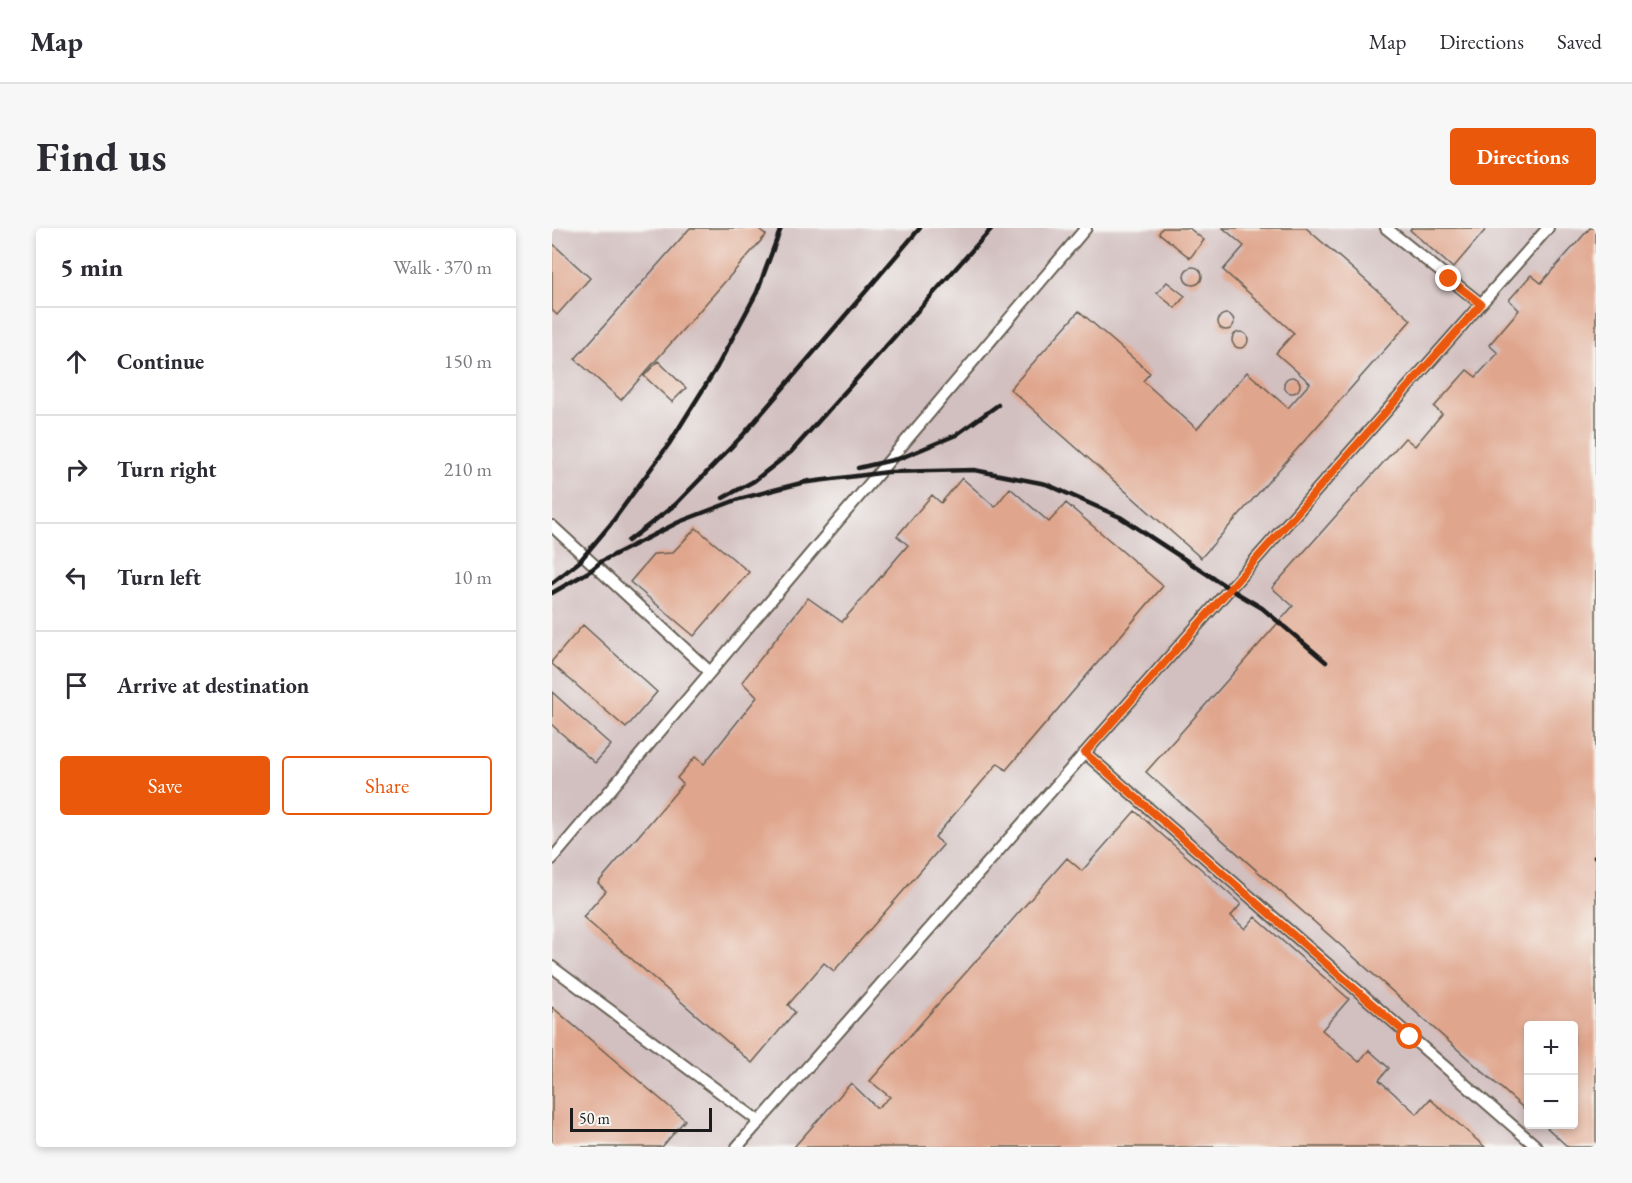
<!DOCTYPE html>
<html lang="en">
<head>
<meta charset="utf-8">
<style>
  body { margin:0; font-family:"EB Garamond",serif; background:#f7f7f7; color:#2b2b33 }
  .controls { position:absolute; right:18px; bottom:18px; display:grid; overflow:hidden; border-radius:6px; box-shadow:0 3px 9px #0003 }
  .controls button { width:54px; height:54px; display:grid; place-items:center; padding:0; border:0; border-bottom:2px solid #e1e1e2; background:#fff; color:#2b2b33; font:30px sans-serif }
  .scale { position:absolute; left:18px; bottom:15px; width:142px; box-sizing:border-box; padding-left:6px; border:3px solid #1c1c1c; border-top:0; font-size:16px; line-height:21px; white-space:nowrap; color:#1c1c1c; -webkit-text-stroke:4px #f6f6f2; paint-order:stroke }
  .stop { position:absolute; width:18px; height:18px; margin:-14px; border:4px solid #ea580c; border-radius:50%; background:#fff }
  .stop.end { background:#ea580c; border-color:#fff; box-shadow:0 2px 6px #0008 }
  .list { margin:0; padding:0; list-style:none }
  h2 { display:flex; justify-content:space-between; align-items:center; height:78px; margin:0; padding:0 24px; font-size:26px }
  h2 small { font-size:20px; font-weight:400; color:#7c7c81 }
  .list li { display:grid; grid-template-columns:39px 1fr auto; gap:18px; align-items:center; box-sizing:border-box; height:108px; padding:0 24px; border-top:2px solid #e1e1e2 }
  .list b { display:block; font-size:22px; white-space:nowrap }
  .list em { font-size:20px; font-style:normal; color:#7c7c81 }
  .actions { display:flex; gap:12px; padding:18px 24px }
  .actions a { flex:1; padding:14px 0; border:2px solid #ea580c; border-radius:6px; text-align:center; font-size:21px; color:#ea580c }
  .actions .main { background:#ea580c; color:#fff }
  .icon { flex:none; width:33px; height:33px; fill:none; stroke:currentColor; stroke-width:2; stroke-linecap:round; stroke-linejoin:round }
  .map { position:relative; flex:none; width:1044px; height:919px; overflow:hidden; border-radius:6px }
  header { display:flex; align-items:center; gap:36px; box-sizing:border-box; height:84px; padding:0 30px; background:#fff; border-bottom:2px solid #e1e1e2 }
  header strong { font-size:28px }
  nav { display:flex; gap:33px; margin-inline-start:auto; font-size:21px }
  .intro { display:flex; align-items:center; justify-content:space-between; box-sizing:border-box; height:144px; padding:0 36px }
  h1 { margin:0; font-size:42px }
  .button { padding:15px 27px; border-radius:6px; background:#ea580c; color:#fff; font-size:21px; font-weight:700 }
  main { display:flex; gap:36px; padding:0 36px }
  aside { flex:1; background:#fff; border-radius:6px; box-shadow:0 3px 9px #0003 }
  .map>svg:first-child { display:block }
</style>
</head>
<body>
<header>
<strong>Map</strong>
<nav><a>Map</a><a>Directions</a><a>Saved</a></nav>
</header>
<div class="intro"><h1>Find us</h1><a class="button">Directions</a></div>
<main>
<aside>
<h2>5 min<small>Walk · 370 m</small></h2>
<ul class="list">
<li><svg class="icon" aria-label="ahead" viewBox="0 0 24 24"><path d="M12 20V5M6 11l6-6 6 6"/></svg><div><b>Continue</b></div><em>150 m</em></li>
<li><svg class="icon" aria-label="right" viewBox="0 0 24 24"><path d="M7 20v-9h11M14 6l5 5-5 5"/></svg><div><b>Turn right</b></div><em>210 m</em></li>
<li><svg class="icon" aria-label="left" viewBox="0 0 24 24"><path d="M17 20v-9H6M10 6l-5 5 5 5"/></svg><div><b>Turn left</b></div><em>10 m</em></li>
<li><svg class="icon" aria-label="arrive" viewBox="0 0 24 24"><path d="M6 21V4h12l-3 4 3 4H6"/></svg><div><b>Arrive at destination</b></div></li>
</ul>
<div class="actions"><a class="main">Save</a><a>Share</a></div>
</aside>
<div class="map">
<svg width="1044" height="919" viewBox="0 0 1044 919">
  <rect width="100%" height="100%" fill="#f6f6f2"/>
  <filter id="ink" filterUnits="userSpaceOnUse"><feTurbulence type="fractalNoise" baseFrequency=".0167" numOctaves="2"/><feDisplacementMap in="SourceGraphic" scale="12" xChannelSelector="R" yChannelSelector="G"/><feConvolveMatrix kernelMatrix="1 2 1 2 8 2 1 2 1" color-interpolation-filters="sRGB"/></filter>
  <filter id="wash" filterUnits="userSpaceOnUse"><feTurbulence type="fractalNoise" baseFrequency=".008" numOctaves="4" result="noise"/><feDisplacementMap in="SourceGraphic" scale="24" xChannelSelector="R" yChannelSelector="G"/><feGaussianBlur stdDeviation="1.35" result="paint"/><feColorMatrix in="noise" values="0 0 0 0 0 0 0 0 0 0 0 0 0 0 0 0 0 1.4 0 .05"/><feComposite in="paint" operator="in"/></filter>
  <g filter="url(#wash)">
    <rect width="100%" height="100%" fill="#efdcba"/>
    <path fill="#d2bfc0" fill-rule="evenodd" d="M 0,0 L 1044,0 L 1044,919 L 0,919 ZM 976,798 L 1022,798 L 1022,896 L 976,896 Z"/>
    <g id="blocks">
      <path fill="#e0a68d" d="M 138,0 L 206,0 L 214,7 L 69,172 L 23,131 Z
        M 610,0 L 637,0 L 652,12 L 638,30 L 607,5 Z
        M 671,0 L 754,0 L 859,92 L 649,330 L 458,161 L 527,83 L 598,145 L 591,153 L 645,201 L 695,144 L 736,180 L 758,155 L 724,125 L 742,105 L 671,42 L 692,18 Z
        M 860,0 L 935,0 L 901,40 L 858,2 Z
        M 1038,0 L 1044,0 L 1044,919 L 1016,919 L 991,896 L 1022,896 L 1022,798 L 976,798 L 976,884 L 594,544 L 741,378 L 720,360 L 853,210 L 863,218 L 890,186 L 882,179 L 915,142 L 924,149 L 946,125 L 937,117 L 967,82 L 957,72 L 979,47 L 989,55 Z
        M 0,15 L 38,50 L 5,87 L 0,82 Z
        M632 48a9 9 0 1 1 18 0a9 9 0 1 1-18 0Z
        M 615,54 L 633,68 L 623,80 L 605,65 Z
        M666 94a8 8 0 1 1 16 0a8 8 0 1 1-16 0Z
        M680 112a8 8 0 1 1 16 0a8 8 0 1 1-16 0Z
        M 106,133 L 134,160 L 120,174 L 92,148 Z
        M732 157a8 8 0 1 1 16 0a8 8 0 1 1-16 0Z
        M 410,250 L 443,279 L 458,260 L 497,294 L 514,275 L 611,358 L 454,542 L 446,535 L 383,609 L 391,617 L 282,743 L 272,735 L 236,777 L 243,784 L 200,835 L 31,689 L 54,663 L 46,655 L 131,556 L 125,550 L 143,529 L 152,536 L 205,469 L 190,454 L 256,370 L 290,394 L 356,317 L 345,308 L 380,267 L 389,275 Z
        M 144,300 L 197,344 L 142,408 L 78,354 L 102,326 L 120,325 Z
        M 31,397 L 105,464 L 74,500 L 0,436 L 0,433 Z
        M 0,464 L 59,517 L 43,535 L 0,497 Z
        M 583,583 L 689,676 L 679,688 L 693,701 L 703,689 L 797,771 L 770,802 L 807,834 L 817,822 L 837,840 L 827,852 L 865,886 L 878,871 L 933,919 L 242,919 L 299,855 L 325,880 L 338,869 L 318,853 L 515,630 L 530,643 Z
        M 0,779 L 133,892 L 110,919 L 0,919 Z"/>
    </g>
  </g>
  <g filter="url(#ink)">
    <use href="#blocks" fill-opacity="0" stroke="#665f53" stroke-width="1.5"/>
    <g fill="none" stroke-linecap="round" stroke-linejoin="round">
      <g stroke="#665f53" stroke-width="14">
        <path id="lane" d="M 834,0 L 929,76
          M 0,298 L 158,444
          M 533,525 L 985,919
          M 0,631 L 534,0
          M 0,739 L 208,894
          M 185,919 L 996,0"/>
      </g>
      <use href="#lane" stroke="#fff" stroke-width="10"/>
      <path stroke="#1c1c1c" stroke-width="4.5" d="M 306,240 L 349,230 L 404,207 L 446,177
        M 249,255 L 336,244 L 422,242 L 494,256 L 568,289 L 678,361 L 710,380 L 774,434
        M 171,270 L 202,253 L 239,224 L 440,0
        M 76,313 L 124,276 L 191,207 L 368,0
        M 0,355 L 27,334 L 58,297 L 117,216 L 165,139 L 205,64 L 229,0
        M 0,365 L 38,343 L 50,333 L 127,294 L 187,271 L 257,253
        M 1043,629 L 1044,630"/>
    </g>
  </g>
  <g fill="none" stroke-linecap="round" stroke-linejoin="round" filter="url(#ink)">
    <path stroke="#ea580c" stroke-width="8" d="M 858,809 L 533,525 L 929,76 L 897,51"/>
  </g>
</svg>
<div class="controls">
<button>+</button>
<button>−</button>
</div>
<div class="scale">50 m</div>
<div class="stop" style="left:858px;top:809px"></div>
<div class="stop end" style="left:897px;top:51px"></div>
</div>
</main>
</body>
</html>
